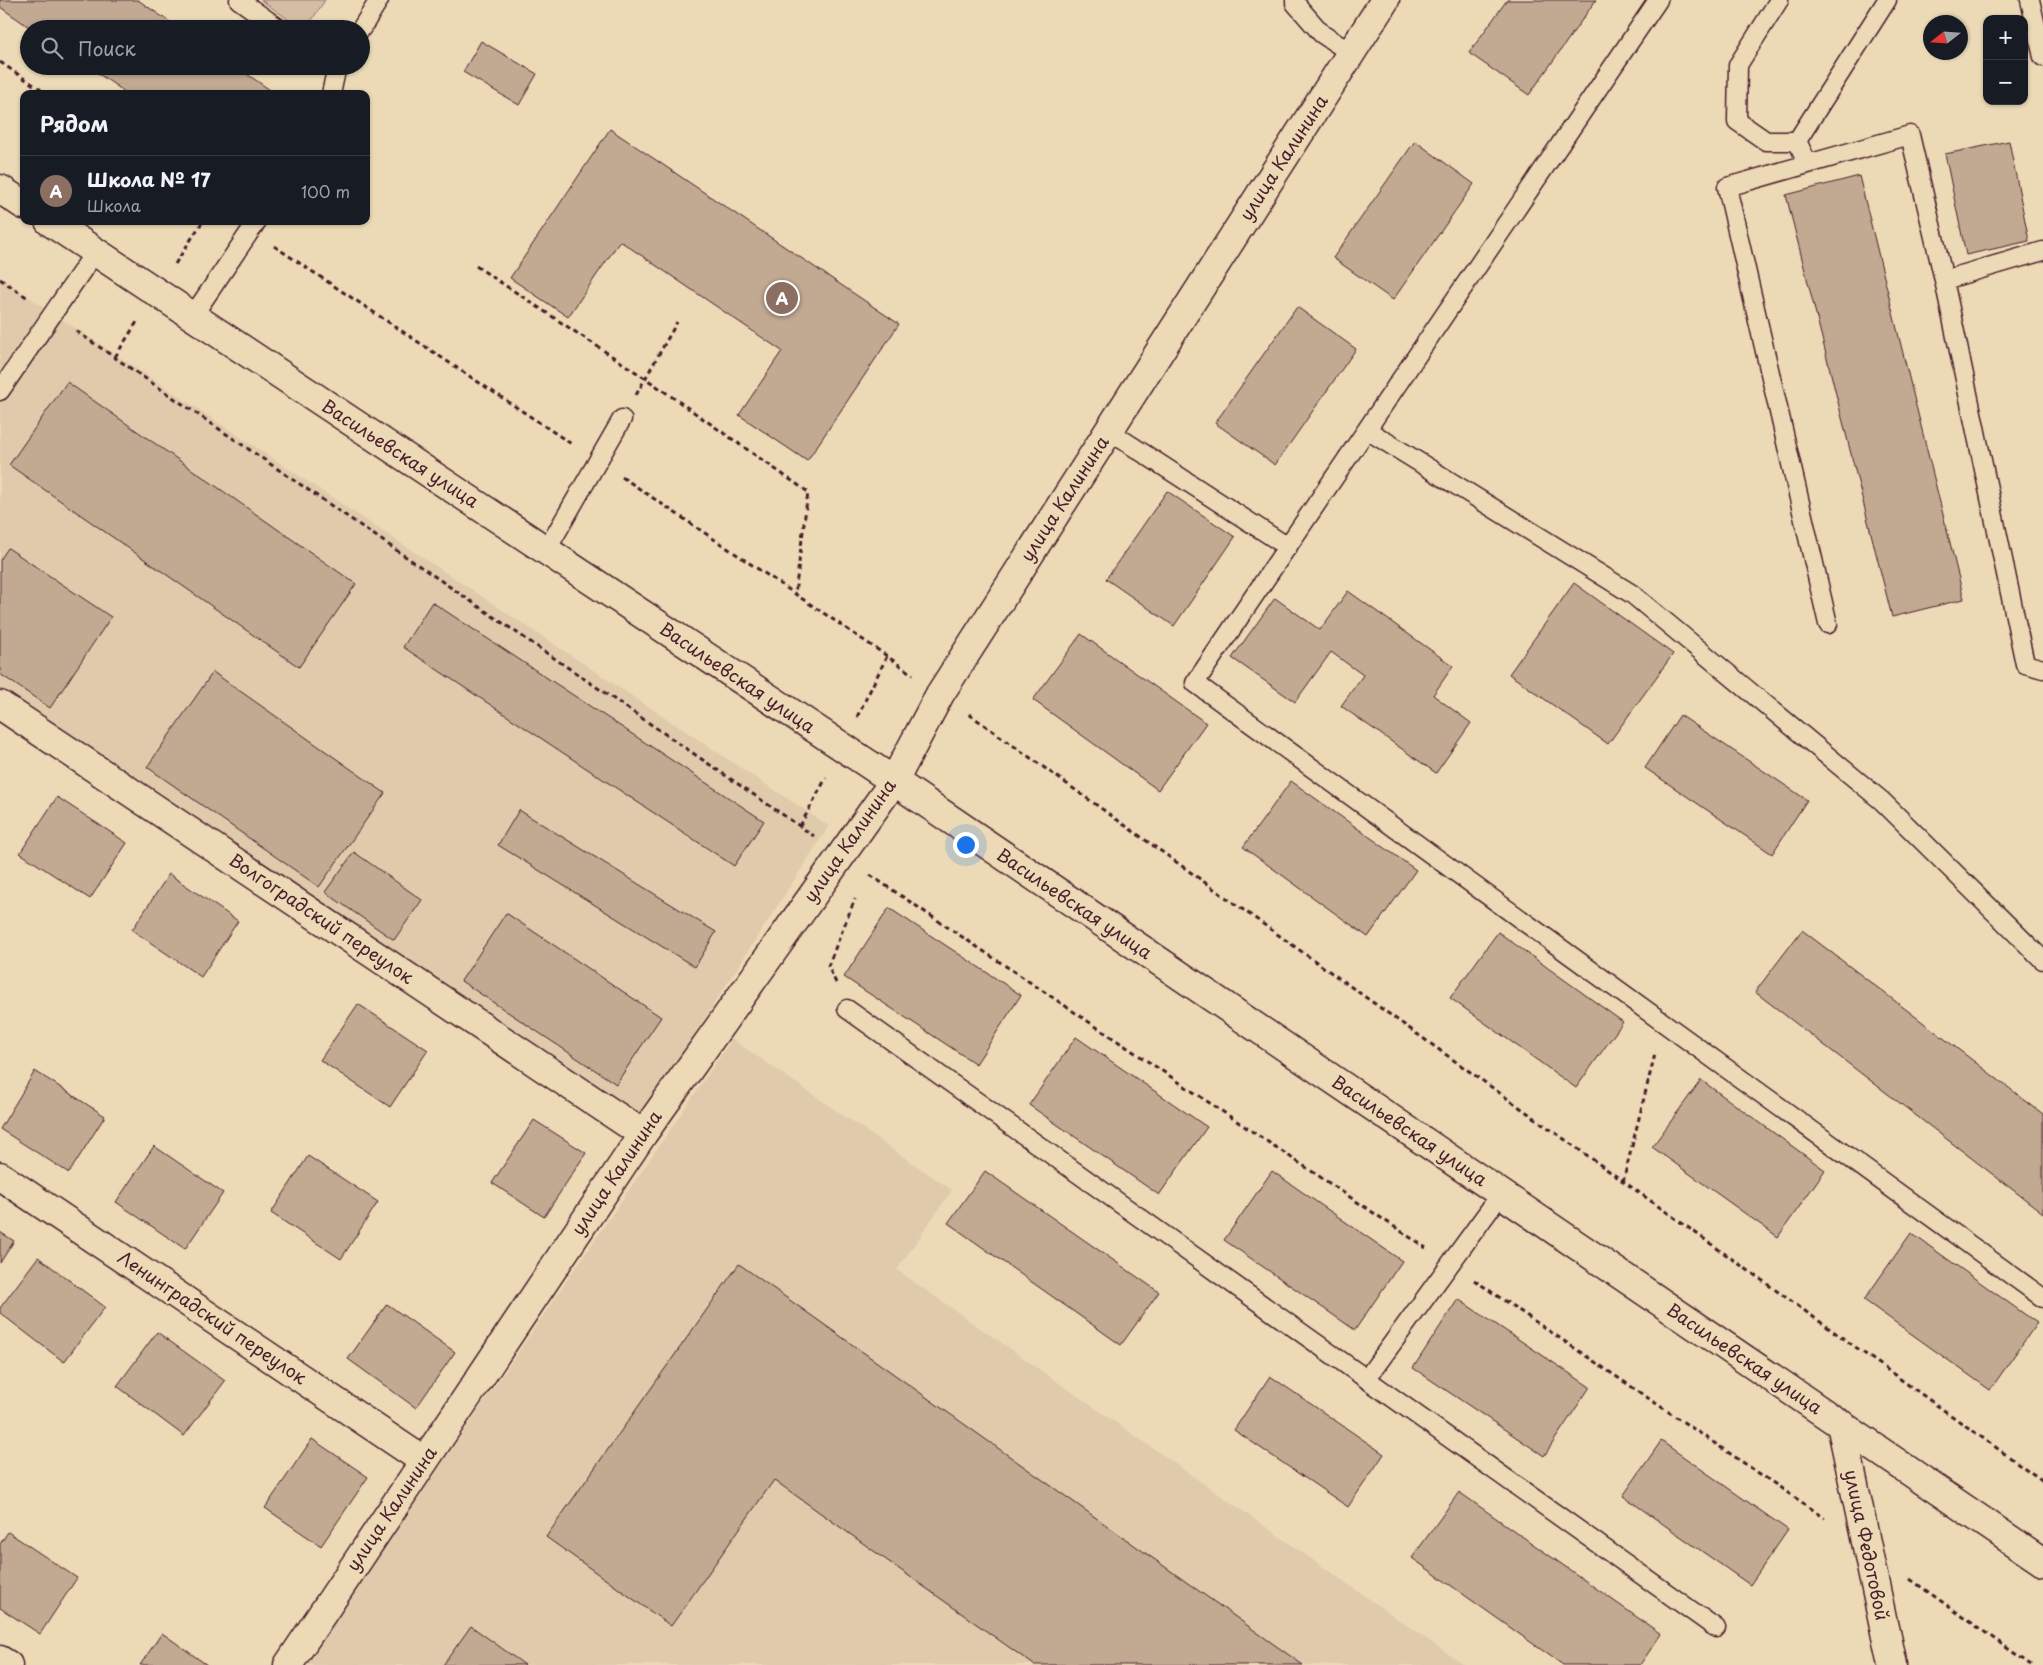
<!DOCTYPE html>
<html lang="ru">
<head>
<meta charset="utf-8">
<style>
  body { margin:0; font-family:"Playpen Sans",sans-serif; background:#242831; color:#f1f3f6 }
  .controls { position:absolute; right:15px; top:15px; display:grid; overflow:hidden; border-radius:10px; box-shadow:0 1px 4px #0004 }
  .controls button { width:45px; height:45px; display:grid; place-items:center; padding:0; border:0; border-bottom:1px solid #363941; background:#171b24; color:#f1f3f6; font:25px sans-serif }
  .compass { position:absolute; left:1923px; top:15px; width:45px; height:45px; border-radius:50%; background:#171b24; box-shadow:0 1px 4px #0004; rotate:253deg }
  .you { position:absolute; left:965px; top:844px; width:18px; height:18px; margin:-12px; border:4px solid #fff; border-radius:50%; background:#1a73e8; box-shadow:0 0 0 8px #1a73e833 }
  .badge { display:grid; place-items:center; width:32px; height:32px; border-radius:50%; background:#7c3aed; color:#fff; font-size:16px; font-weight:700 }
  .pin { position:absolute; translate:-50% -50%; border:2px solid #fff; box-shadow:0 1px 5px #0006 }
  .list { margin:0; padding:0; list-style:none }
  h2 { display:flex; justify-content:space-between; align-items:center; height:65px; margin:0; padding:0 20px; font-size:21px }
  h2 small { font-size:16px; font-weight:400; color:#9ea1a6 }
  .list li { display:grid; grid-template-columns:32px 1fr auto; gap:15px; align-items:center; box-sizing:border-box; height:70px; padding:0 20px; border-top:1px solid #363941 }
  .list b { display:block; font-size:19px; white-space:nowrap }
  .list p { margin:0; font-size:16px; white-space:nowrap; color:#9ea1a6 }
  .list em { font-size:16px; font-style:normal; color:#9ea1a6 }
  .icon { flex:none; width:28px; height:28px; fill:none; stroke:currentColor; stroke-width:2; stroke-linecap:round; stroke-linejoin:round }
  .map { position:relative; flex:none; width:2043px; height:1665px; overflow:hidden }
  .search { position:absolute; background:#171b24; box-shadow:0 1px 4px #0004; left:20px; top:20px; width:350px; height:55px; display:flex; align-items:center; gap:12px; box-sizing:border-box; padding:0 18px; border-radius:28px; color:#9ea1a6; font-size:19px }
  .panel { position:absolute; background:#171b24; box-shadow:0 1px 4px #0004; left:20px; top:90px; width:350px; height:135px; border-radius:10px }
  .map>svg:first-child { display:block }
</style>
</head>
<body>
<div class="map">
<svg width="2043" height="1665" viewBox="0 0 2043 1665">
  <rect width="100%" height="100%" fill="#ecdab7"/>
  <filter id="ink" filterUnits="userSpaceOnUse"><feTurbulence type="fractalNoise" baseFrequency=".02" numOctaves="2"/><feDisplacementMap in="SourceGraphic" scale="10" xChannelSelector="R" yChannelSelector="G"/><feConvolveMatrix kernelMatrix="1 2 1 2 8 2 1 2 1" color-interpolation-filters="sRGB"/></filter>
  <g filter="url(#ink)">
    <path fill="#dfcbac" d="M 0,278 L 829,826 L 641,1117 L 0,689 Z
      M 732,1039 L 952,1190 L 897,1270 L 1464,1665 L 304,1665 Z"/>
    <path fill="#d4bea3" stroke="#8f6e67" d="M 261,0 L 325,0 L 306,29 L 302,29 Z"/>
    <path fill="#c1a992" stroke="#4a1f2b" d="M 0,0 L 138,0 L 180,29 L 32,29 L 0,7 Z
      M 1507,0 L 1596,0 L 1529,95 L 1469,53 Z
      M 481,41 L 537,74 L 519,105 L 463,72 Z
      M 87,66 L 235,66 L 276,94 L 128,94 Z
      M 610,129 L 899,324 L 807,461 L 739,415 L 782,351 L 620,241 L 568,317 L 510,278 Z
      M 1415,141 L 1474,184 L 1393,300 L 1333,258 Z
      M 2009,141 L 2029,241 L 1966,255 L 1945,154 Z
      M 1859,176 L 1964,599 L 1892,617 L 1786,195 Z
      M 1297,307 L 1356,349 L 1275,465 L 1215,423 Z
      M 67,382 L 356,584 L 299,667 L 9,465 Z
      M 1167,491 L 1235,537 L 1174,626 L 1106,579 Z
      M 8,548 L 111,617 L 50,708 L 0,674 L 0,560 Z
      M 1574,583 L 1673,654 L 1608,744 L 1509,674 Z
      M 1348,591 L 1453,666 L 1433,695 L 1471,723 L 1436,773 L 1341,706 L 1363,675 L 1331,652 L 1295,702 L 1232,658 L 1275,598 L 1320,630 Z
      M 432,602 L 764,821 L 734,866 L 403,647 Z
      M 1081,634 L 1206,723 L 1158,790 L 1033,700 Z
      M 213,672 L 385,793 L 319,887 L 147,767 Z
      M 1680,715 L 1807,800 L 1772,854 L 1645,768 Z
      M 1291,781 L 1416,870 L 1368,937 L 1243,847 Z
      M 57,797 L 127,843 L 90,899 L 20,853 Z
      M 519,810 L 716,932 L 695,967 L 498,845 Z
      M 354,852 L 422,900 L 394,940 L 325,892 Z
      M 169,874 L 238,921 L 201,977 L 132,930 Z
      M 889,908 L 1021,995 L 976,1064 L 844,977 Z
      M 506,913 L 661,1017 L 616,1084 L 461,981 Z
      M 1802,930 L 2043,1114 L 2043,1213 L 1755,992 Z
      M 1498,932 L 1623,1022 L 1576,1088 L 1450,998 Z
      M 358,1004 L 428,1050 L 390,1107 L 320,1060 Z
      M 1076,1037 L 1207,1127 L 1159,1195 L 1029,1105 Z
      M 35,1071 L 105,1116 L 69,1173 L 0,1129 Z
      M 1701,1080 L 1825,1170 L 1778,1237 L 1652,1147 Z
      M 534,1120 L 586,1153 L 544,1217 L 492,1183 Z
      M 154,1146 L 223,1193 L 185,1249 L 116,1202 Z
      M 308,1156 L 378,1202 L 341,1259 L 271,1213 Z
      M 985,1171 L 1159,1292 L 1121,1345 L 948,1223 Z
      M 1272,1171 L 1402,1261 L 1355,1330 L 1224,1240 Z
      M 0,1232 L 14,1241 L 0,1263 Z
      M 1911,1233 L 2037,1323 L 1990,1390 L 1864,1300 Z
      M 38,1257 L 105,1307 L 64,1362 L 0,1313 L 0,1308 Z
      M 739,1264 L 1303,1665 L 1034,1665 L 774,1480 L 671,1626 L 546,1537 Z
      M 1458,1299 L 1590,1387 L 1544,1456 L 1413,1368 Z
      M 387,1304 L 455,1352 L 416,1408 L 348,1359 Z
      M 157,1332 L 225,1381 L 184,1436 L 117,1386 Z
      M 1270,1376 L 1384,1454 L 1348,1507 L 1234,1430 Z
      M 312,1439 L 368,1477 L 321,1546 L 265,1508 Z
      M 1661,1441 L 1788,1530 L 1750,1585 L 1623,1496 Z
      M 1459,1492 L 1661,1634 L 1640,1665 L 1563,1665 L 1412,1558 Z
      M 8,1532 L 77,1578 L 40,1634 L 0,1608 L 0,1544 Z
      M 471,1626 L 525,1665 L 443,1665 Z
      M 162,1633 L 207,1665 L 140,1665 Z"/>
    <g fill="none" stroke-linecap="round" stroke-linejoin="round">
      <g stroke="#4a1f2b" stroke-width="21">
        <path id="lane" d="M 239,0 L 280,29
          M 1295,0 L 1295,3 L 1322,34 L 1351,53
          M 1658,0 L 1195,683 L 2043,1298
          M 1779,0 L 1738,65 L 1737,121 L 1766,141 L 1797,141 L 1808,164
          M 2030,0 L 2043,57
          M 361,29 L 379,0
          M 331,94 L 337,66
          M 1797,141 L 1887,0
          M 2043,251 L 1944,280 L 2025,664 L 2043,669
          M 192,317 L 257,221
          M 0,391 L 95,252
          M 1367,430 L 1632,594 L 1882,801 L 2043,960
          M 1109,431 L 1288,547
          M 546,551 L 622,419
          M 1828,624 L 1727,187 L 1910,135 L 1944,280
          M 847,1009 L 1716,1628
          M 1367,1378 L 1501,1194"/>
      </g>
      <g stroke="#4a1f2b" stroke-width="31">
        <path id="street" d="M 0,705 L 643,1134
          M 0,1176 L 424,1461
          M 1841,1424 L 1892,1665
          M 0,1660 L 8,1665
          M 288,1665 L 643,1134 L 894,781 L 940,694 L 1385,0"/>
      </g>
      <g stroke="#4a1f2b" stroke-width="31">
        <path id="secondary" d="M 0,189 L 24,205
          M 49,221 L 894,781 L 2043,1562"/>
      </g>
      <path stroke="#4a1f2b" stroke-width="3" stroke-dasharray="5 4" stroke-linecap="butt" d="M 0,62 L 47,94
        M 274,246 L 573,445
        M 175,264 L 203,221
        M 476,266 L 645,378 L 808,492 L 795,594
        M 0,279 L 28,298
        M 76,331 L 814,836
        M 115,357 L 137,322
        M 636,395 L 677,322
        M 622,477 L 887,656
        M 969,714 L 2043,1481
        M 857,717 L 887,656 L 913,675
        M 800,826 L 826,778
        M 870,875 L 1426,1248
        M 836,983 L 828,966 L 855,899
        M 1623,1182 L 1655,1054
        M 1474,1280 L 1825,1518
        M 1910,1579 L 2031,1665"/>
      <use href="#lane" stroke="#ecdab7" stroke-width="18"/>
      <use href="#street" stroke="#ecdab7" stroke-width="28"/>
      <use href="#secondary" stroke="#ecdab7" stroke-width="28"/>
    </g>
  </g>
  <g text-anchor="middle" stroke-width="5" stroke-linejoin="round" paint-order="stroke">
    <g font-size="18" fill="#4a1f2b" stroke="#ecdab7">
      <text transform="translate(1284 158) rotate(-57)" y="6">улица Калинина</text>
      <text transform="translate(400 454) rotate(33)" y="6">Васильевская улица</text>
      <text transform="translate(1065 499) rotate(-57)" y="6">улица Калинина</text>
      <text transform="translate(737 678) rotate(34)" y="6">Васильевская улица</text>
      <text transform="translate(850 841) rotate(-55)" y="6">улица Калинина</text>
      <text transform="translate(1074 904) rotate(34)" y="6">Васильевская улица</text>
      <text transform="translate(321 919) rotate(34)" y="6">Волгоградский переулок</text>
      <text transform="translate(1409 1131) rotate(34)" y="6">Васильевская улица</text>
      <text transform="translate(617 1173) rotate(-56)" y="6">улица Калинина</text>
      <text transform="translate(212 1318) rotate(34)" y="6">Ленинградский переулок</text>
      <text transform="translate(1744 1359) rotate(34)" y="6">Васильевская улица</text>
      <text transform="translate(392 1509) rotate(-56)" y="6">улица Калинина</text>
      <text transform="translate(1866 1545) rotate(78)" y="6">улица Федотовой</text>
    </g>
  </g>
</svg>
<div class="controls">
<button>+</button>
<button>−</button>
</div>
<svg class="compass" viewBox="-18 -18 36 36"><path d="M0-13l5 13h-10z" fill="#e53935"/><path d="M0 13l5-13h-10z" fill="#9ea1a6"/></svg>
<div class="you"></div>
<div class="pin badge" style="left:782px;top:298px;background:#8d6e63">A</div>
<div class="search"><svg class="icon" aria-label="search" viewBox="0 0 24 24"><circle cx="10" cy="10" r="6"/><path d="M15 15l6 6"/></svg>Поиск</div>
<section class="panel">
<h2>Рядом<small></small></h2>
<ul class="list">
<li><span class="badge" style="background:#8d6e63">A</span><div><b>Школа № 17</b><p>Школа</p></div><em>100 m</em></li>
</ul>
</section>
</div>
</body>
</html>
